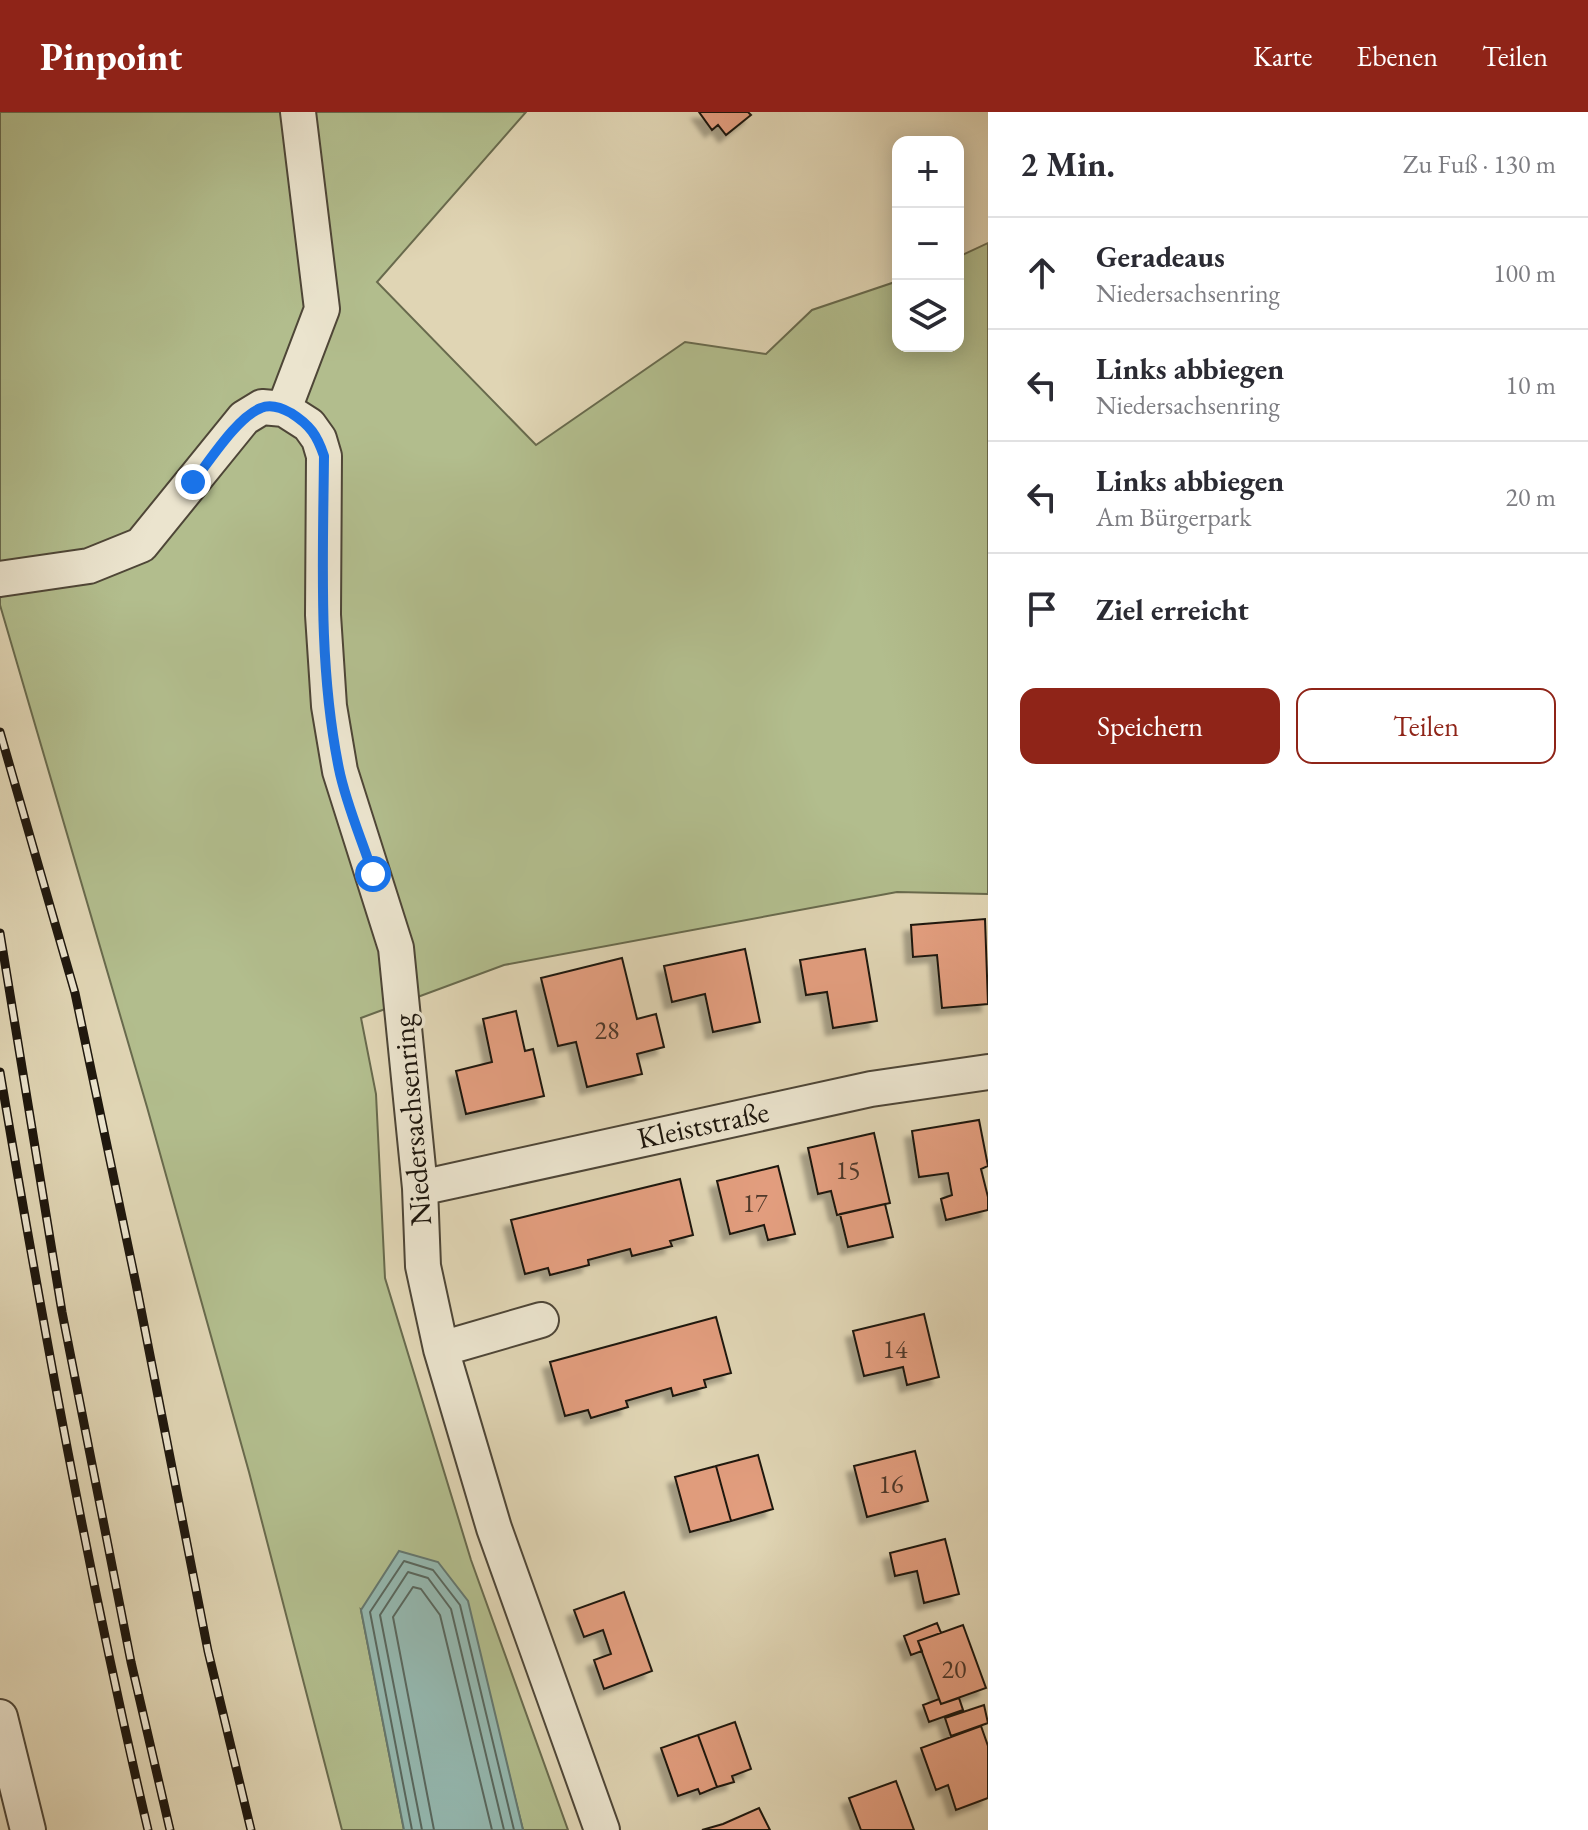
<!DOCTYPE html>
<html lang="de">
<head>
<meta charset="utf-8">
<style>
  body { margin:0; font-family:"EB Garamond",serif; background:#f2f2f3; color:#2b2b33 }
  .controls { position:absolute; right:24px; top:24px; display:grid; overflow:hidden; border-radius:16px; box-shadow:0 4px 20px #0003 }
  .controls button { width:72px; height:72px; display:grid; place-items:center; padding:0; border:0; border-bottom:2px solid #e1e1e2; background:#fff; color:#2b2b33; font:40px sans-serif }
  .stop { position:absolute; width:24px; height:24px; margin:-18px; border:6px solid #1a73e8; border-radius:50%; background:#fff }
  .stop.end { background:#1a73e8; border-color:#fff; box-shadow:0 2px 8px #0008 }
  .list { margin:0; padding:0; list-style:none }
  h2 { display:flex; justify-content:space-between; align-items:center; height:104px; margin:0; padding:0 32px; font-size:34px }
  h2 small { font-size:26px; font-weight:400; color:#7c7c81 }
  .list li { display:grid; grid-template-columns:52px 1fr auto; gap:24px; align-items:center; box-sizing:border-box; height:112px; padding:0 32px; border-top:2px solid #e1e1e2 }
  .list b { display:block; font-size:30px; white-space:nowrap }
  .list p { margin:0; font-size:26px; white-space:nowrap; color:#7c7c81 }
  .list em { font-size:26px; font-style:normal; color:#7c7c81 }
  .actions { display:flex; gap:16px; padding:24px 32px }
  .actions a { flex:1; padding:18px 0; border:2px solid #8f2418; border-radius:16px; text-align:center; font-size:28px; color:#8f2418 }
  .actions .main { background:#8f2418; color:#fff }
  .icon { flex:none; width:44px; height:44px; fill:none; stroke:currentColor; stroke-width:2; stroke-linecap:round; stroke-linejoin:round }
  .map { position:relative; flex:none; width:988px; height:1718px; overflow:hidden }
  header { display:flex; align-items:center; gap:48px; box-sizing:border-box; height:112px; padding:0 40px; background:#8f2418; color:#fff }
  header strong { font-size:38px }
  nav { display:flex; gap:44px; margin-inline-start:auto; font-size:28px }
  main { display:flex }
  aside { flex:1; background:#fff }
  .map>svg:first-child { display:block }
</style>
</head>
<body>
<header>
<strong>Pinpoint</strong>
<nav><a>Karte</a><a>Ebenen</a><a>Teilen</a></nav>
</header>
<main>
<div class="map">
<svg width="988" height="1718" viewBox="0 0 988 1718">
  <defs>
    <filter id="shadow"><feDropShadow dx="-7" dy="7" stdDeviation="2" flood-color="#0004"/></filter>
  </defs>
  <rect width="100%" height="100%" fill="#e0d5b4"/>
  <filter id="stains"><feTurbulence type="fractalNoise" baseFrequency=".0025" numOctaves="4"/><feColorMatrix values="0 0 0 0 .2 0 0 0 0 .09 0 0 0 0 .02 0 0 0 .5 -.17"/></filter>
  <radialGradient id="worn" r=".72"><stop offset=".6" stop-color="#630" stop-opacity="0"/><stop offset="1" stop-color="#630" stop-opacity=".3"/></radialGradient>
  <path fill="#b2bd8d" stroke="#686a4d" stroke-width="2" d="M 0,0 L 526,0 L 377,170 L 536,333 L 685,230 L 766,242 L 812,198 L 898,169 L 898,234 L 958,234 L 958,145 L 988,131 L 988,782 L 897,780 L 504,853 L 361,906 L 376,982 L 385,1166 L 471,1448 L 568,1718 L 523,1718 L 502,1634 L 361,1498 L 404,1718 L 342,1718 L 249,1360 L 147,995 L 0,493 Z"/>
  <path fill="#94b8b0" stroke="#64776f" stroke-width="2" d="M 399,1439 L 438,1450 L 468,1489 L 523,1718 L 404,1718 L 361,1498 Z"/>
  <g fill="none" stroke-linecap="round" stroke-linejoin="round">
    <path stroke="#58675e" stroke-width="2" d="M 412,1718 L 370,1500 L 404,1449 L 433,1458 L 460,1493 L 514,1718
      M 422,1718 L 380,1503 L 408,1460 L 428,1466 L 451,1497 L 504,1718
      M 434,1718 L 393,1505 L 413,1475 L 421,1477 L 440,1503 L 492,1718"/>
  </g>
  <path fill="#e39e7f" stroke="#1d160d" stroke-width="2" filter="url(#shadow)" d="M 699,0 L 748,0 L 751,3 L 726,23 L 718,13 L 712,18 Z
    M 985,807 L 988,892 L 942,896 L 937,843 L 913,845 L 911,813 Z
    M 745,837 L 760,910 L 713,920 L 705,882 L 672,890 L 664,854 Z
    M 865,837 L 877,909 L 833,916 L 827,880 L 806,883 L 800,848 Z
    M 622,846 L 637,907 L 656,902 L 664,935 L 637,942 L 642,962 L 587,975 L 576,930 L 558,934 L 541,866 Z
    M 516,899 L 525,939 L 533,937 L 544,984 L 466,1002 L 456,959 L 492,950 L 483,907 Z
    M 979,1008 L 988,1054 L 981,1057 L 988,1085 L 988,1098 L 946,1108 L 941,1087 L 952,1083 L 948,1061 L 919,1065 L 912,1019 Z
    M 874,1021 L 890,1091 L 837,1103 L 831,1079 L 818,1082 L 808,1036 Z
    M 778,1054 L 795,1122 L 768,1128 L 764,1113 L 730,1122 L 717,1069 Z
    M 680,1067 L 693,1123 L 670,1129 L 672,1134 L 632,1144 L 630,1137 L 588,1148 L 589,1153 L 550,1163 L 548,1156 L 525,1162 L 511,1108 Z
    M 885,1092 L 893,1125 L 848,1135 L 840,1102 Z
    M 924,1202 L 939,1265 L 907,1273 L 903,1255 L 864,1264 L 853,1219 Z
    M 716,1205 L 731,1261 L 704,1268 L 706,1275 L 673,1284 L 671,1276 L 626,1289 L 628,1295 L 591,1306 L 588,1298 L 565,1304 L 550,1250 Z
    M 915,1339 L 928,1389 L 867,1405 L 854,1354 Z
    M 758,1343 L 773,1397 L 731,1409 L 716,1354 Z
    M 716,1354 L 731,1409 L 690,1420 L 675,1365 Z
    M 945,1427 L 959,1482 L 924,1491 L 917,1459 L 895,1464 L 890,1441 Z
    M 624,1480 L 652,1559 L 604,1577 L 594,1548 L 611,1542 L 603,1518 L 584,1525 L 574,1498 Z
    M 937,1511 L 941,1521 L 918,1529 L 922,1539 L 911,1543 L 904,1524 Z
    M 963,1513 L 986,1576 L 941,1592 L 918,1529 Z
    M 959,1586 L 963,1598 L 929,1610 L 923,1593 L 939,1587 L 941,1592 Z
    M 984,1593 L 988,1611 L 951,1624 L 945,1606 Z
    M 735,1610 L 751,1657 L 732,1664 L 734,1670 L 717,1675 L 698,1623 Z
    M 981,1614 L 988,1634 L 988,1686 L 956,1698 L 948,1673 L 936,1678 L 921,1636 Z
    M 698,1623 L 717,1675 L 700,1682 L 698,1677 L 678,1684 L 661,1636 Z
    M 896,1669 L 914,1718 L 861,1718 L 849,1686 Z
    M 759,1696 L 770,1718 L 702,1718 L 723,1712 Z"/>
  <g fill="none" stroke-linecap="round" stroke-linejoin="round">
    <g stroke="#4e4637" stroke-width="38">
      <path id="minor" d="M 284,297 L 322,197 L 298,0
        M 0,467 L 89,454 L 141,433 L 244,306 L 262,295 L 284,297 L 309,313 L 319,327 L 324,344 L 323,503 L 329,594 L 340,659 L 396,836 L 420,1076 L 423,1154 L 441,1237 L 494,1416 L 602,1718
        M 420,1076 L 871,977 L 988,960
        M 441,1237 L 541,1208
        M 0,1605 L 28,1718"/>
    </g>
    <use href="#minor" stroke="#ebe4ce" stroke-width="34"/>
    <g stroke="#1d160d" stroke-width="9">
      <path id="rail" d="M 0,620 L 75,881 L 136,1172 L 208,1539 L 251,1718
        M 0,821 L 62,1200 L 131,1550 L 170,1718
        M 0,960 C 43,1214 89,1467 148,1718"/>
    </g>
    <use href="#rail" stroke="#ebe4ce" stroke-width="6" stroke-dasharray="18" stroke-linecap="butt"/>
  </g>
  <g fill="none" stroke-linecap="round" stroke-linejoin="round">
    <path stroke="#1a73e8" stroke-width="10" d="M 193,370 C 209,350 237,305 261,296 C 270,292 282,296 291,301 C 310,313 317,323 324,344 C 323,448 318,554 339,657 C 346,692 362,728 373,762"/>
  </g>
  <g text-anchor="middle" stroke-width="7" stroke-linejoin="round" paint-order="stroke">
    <g font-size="26" fill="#4e382a">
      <text x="607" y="927">28</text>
      <text x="848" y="1067">15</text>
      <text x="755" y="1100">17</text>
      <text x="895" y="1246">14</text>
      <text x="891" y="1381">16</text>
      <text x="954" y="1566">20</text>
    </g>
    <g font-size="30" fill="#1d160d" stroke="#ebe4ce">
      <text transform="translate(412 1008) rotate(-95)" y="10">Niedersachsenring</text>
      <text transform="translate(703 1013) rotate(-12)" y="10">Kleiststraße</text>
    </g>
  </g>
  <rect width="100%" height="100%" filter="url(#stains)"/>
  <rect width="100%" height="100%" fill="url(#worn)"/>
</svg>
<div class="controls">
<button>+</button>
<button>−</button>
<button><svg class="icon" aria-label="layers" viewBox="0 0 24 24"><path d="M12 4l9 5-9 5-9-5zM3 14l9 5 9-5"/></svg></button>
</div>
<div class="stop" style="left:373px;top:762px"></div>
<div class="stop end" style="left:193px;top:370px"></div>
</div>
<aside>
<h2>2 Min.<small>Zu Fuß · 130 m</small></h2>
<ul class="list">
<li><svg class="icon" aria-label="ahead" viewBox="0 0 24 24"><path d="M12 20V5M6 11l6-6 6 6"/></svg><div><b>Geradeaus</b><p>Niedersachsenring</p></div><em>100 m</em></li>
<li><svg class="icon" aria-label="left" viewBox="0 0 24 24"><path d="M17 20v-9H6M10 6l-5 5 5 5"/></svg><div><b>Links abbiegen</b><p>Niedersachsenring</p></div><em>10 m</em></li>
<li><svg class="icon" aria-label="left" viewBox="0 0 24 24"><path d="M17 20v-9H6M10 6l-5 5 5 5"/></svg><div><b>Links abbiegen</b><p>Am Bürgerpark</p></div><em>20 m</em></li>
<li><svg class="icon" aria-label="arrive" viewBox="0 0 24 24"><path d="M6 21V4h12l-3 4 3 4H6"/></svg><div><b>Ziel erreicht</b></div></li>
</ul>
<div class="actions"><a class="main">Speichern</a><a>Teilen</a></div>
</aside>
</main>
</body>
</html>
